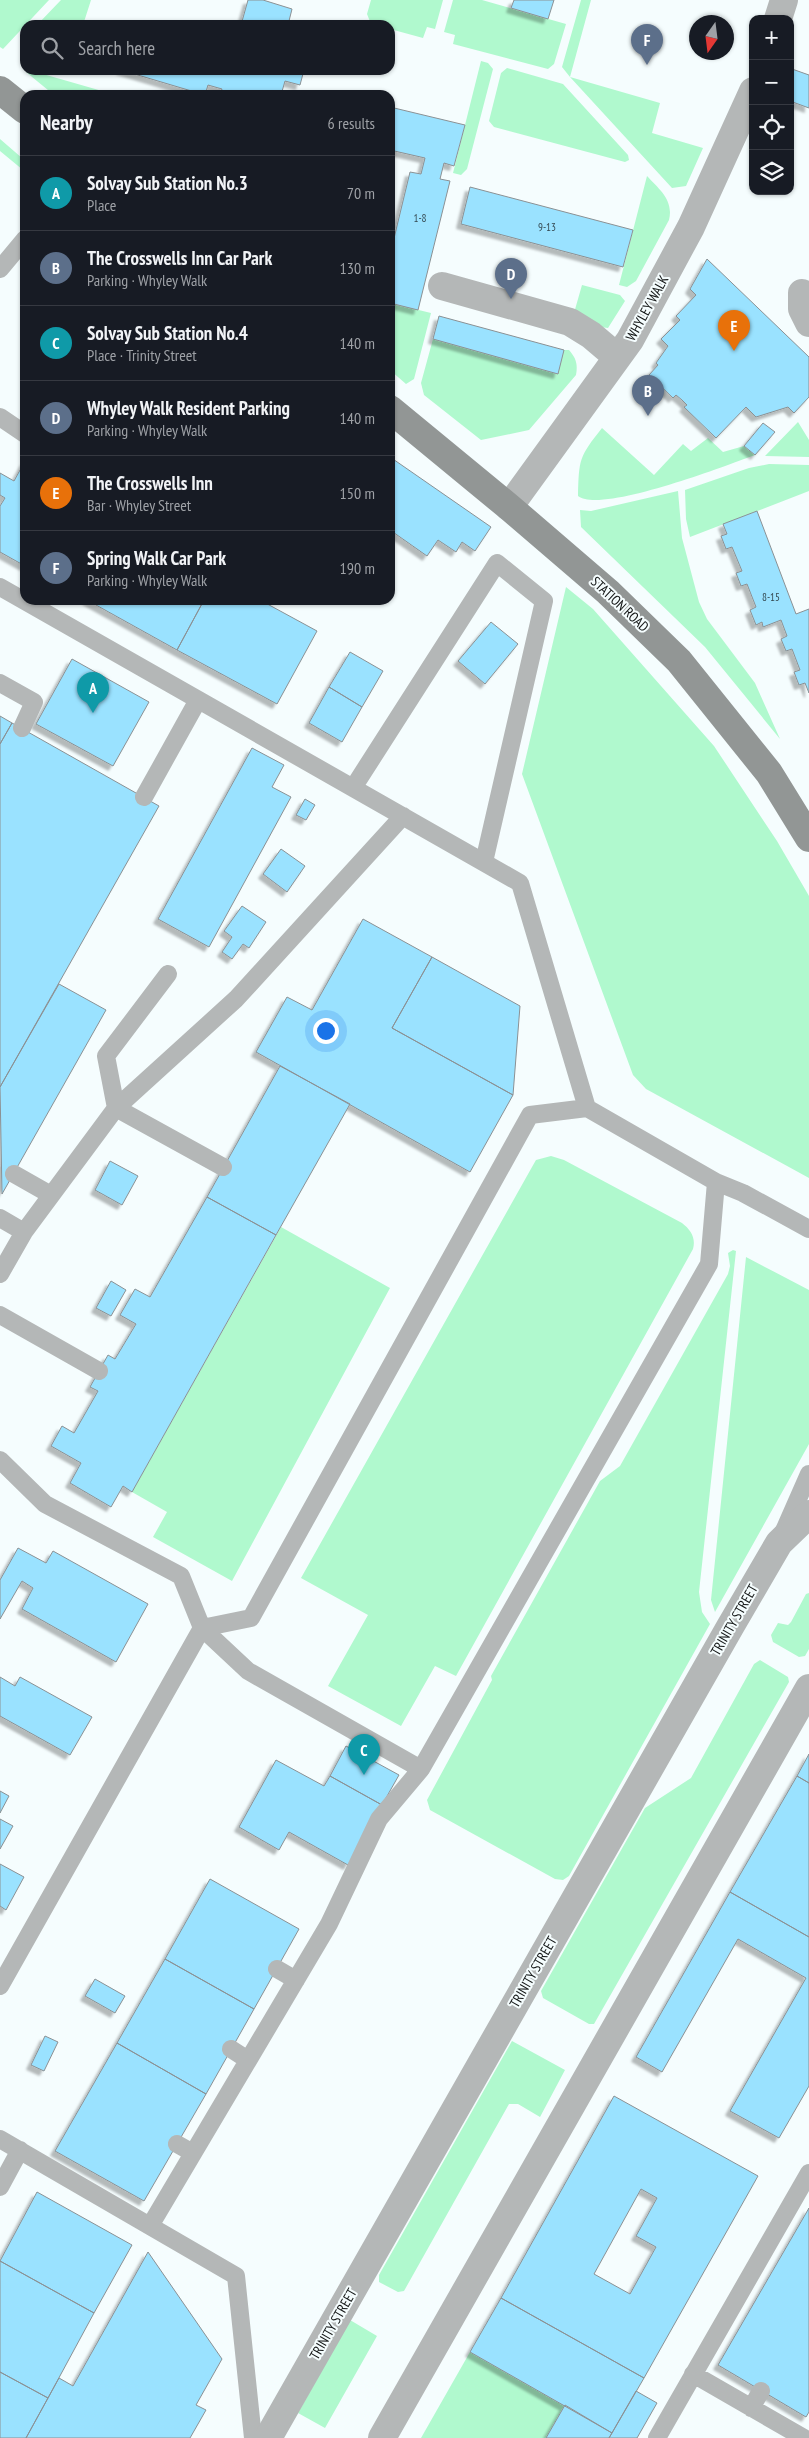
<!DOCTYPE html>
<html lang="en">
<head>
<meta charset="utf-8">
<style>
  body { margin:0; font-family:"PT Sans Narrow",sans-serif; background:#20242c; color:#f1f3f6 }
  .controls { position:absolute; right:15px; top:15px; display:grid; overflow:hidden; border-radius:10px; box-shadow:0 1px 4px #0004 }
  .controls button { width:45px; height:45px; display:grid; place-items:center; padding:0; border:0; border-bottom:1px solid #363941; background:#171b24; color:#f1f3f6; font:25px sans-serif }
  .compass { position:absolute; left:689px; top:15px; width:45px; height:45px; border-radius:50%; background:#171b24; box-shadow:0 1px 4px #0004; rotate:194deg }
  .you { position:absolute; left:325px; top:1030px; width:18px; height:18px; margin:-12px; border:4px solid #fff; border-radius:50%; background:#1a73e8; box-shadow:0 0 0 8px #1a73e833 }
  .badge { display:grid; place-items:center; width:32px; height:32px; border-radius:50%; background:#0b8043; color:#fff; font-size:16px; font-weight:700 }
  .pin { position:absolute; translate:-50% -41px; filter:drop-shadow(0 1px 2px #0008) }
  .pin::after { content:''; position:absolute; top:26px; width:18px; height:15px; background:inherit; clip-path:polygon(0 0,100% 0,50% 100%) }
  .list { margin:0; padding:0; list-style:none }
  h2 { display:flex; justify-content:space-between; align-items:center; height:65px; margin:0; padding:0 20px; font-size:21px }
  h2 small { font-size:16px; font-weight:400; color:#9ea1a6 }
  .list li { display:grid; grid-template-columns:32px 1fr auto; gap:15px; align-items:center; box-sizing:border-box; height:75px; padding:0 20px; border-top:1px solid #363941 }
  .list b { display:block; font-size:19px; white-space:nowrap }
  .list p { margin:0; font-size:16px; white-space:nowrap; color:#9ea1a6 }
  .list em { font-size:16px; font-style:normal; color:#9ea1a6 }
  .icon { flex:none; width:28px; height:28px; fill:none; stroke:currentColor; stroke-width:2; stroke-linecap:round; stroke-linejoin:round }
  .map { position:relative; flex:none; width:809px; height:2438px; overflow:hidden }
  .search { position:absolute; background:#171b24; box-shadow:0 1px 4px #0004; left:20px; top:20px; width:375px; height:55px; display:flex; align-items:center; gap:12px; box-sizing:border-box; padding:0 18px; border-radius:15px; color:#9ea1a6; font-size:19px }
  .panel { position:absolute; background:#171b24; box-shadow:0 1px 4px #0004; left:20px; top:90px; width:375px; height:515px; border-radius:15px }
  .map>svg:first-child { display:block }
</style>
</head>
<body>
<div class="map">
<svg width="809" height="2438" viewBox="0 0 809 2438">
  <defs>
    <filter id="shadow"><feDropShadow dx="-4.5" dy="4.5" stdDeviation="1" flood-color="#0004"/></filter>
  </defs>
  <rect width="100%" height="100%" fill="#f5fdfe"/>
  <path fill="#b0f9ce" d="M 0,0 L 49,0 L 3,49 L 0,47 Z
    M 61,0 L 91,0 L 83,25 L 37,25 Z
    M 371,0 L 443,0 L 435,29 L 427,27 L 423,38 L 390,29 L 390,25 L 371,24 L 367,14 Z
    M 453,0 L 482,0 L 566,24 L 554,64 L 548,69 L 453,44 L 455,35 L 444,32 Z
    M 581,0 L 591,0 L 570,77 L 660,103 L 652,133 L 703,148 L 686,186 L 672,188 L 570,77 L 562,67 Z
    M 481,61 L 488,63 L 493,69 L 467,169 L 461,175 L 453,173 Z
    M 507,68 L 563,84 L 628,155 L 629,160 L 625,162 L 494,127 L 489,121 L 501,73 Z
    M 29,70 L 116,95 L 54,95 L 26,72 Z
    M 0,139 L 22,158 L 23,170 L 0,151 Z
    M 647,176 C 659,189 674,200 669,220 L 636,281 L 627,287 L 619,285 Z
    M 582,285 L 620,295 L 625,301 L 608,328 L 600,327 L 574,313 Z
    M 390,303 L 431,313 L 414,379 L 406,384 L 390,370 Z
    M 433,339 L 558,374 L 564,350 L 569,350 C 576,358 578,364 576,375 L 529,430 L 481,440 L 424,395 L 421,383 Z
    M 798,422 L 809,440 L 809,457 L 765,456 Z
    M 602,428 L 654,475 L 683,444 L 691,451 L 708,438 L 723,452 L 744,446 L 755,455 C 725,466 601,514 578,496 C 579,459 579,457 602,428 Z
    M 769,464 L 809,465 L 809,491 L 690,537 L 686,519 L 685,490 L 749,468 Z
    M 678,491 L 682,538 L 699,602 L 707,619 L 755,683 L 780,739 L 705,647 L 581,527 L 580,510 L 591,511 Z
    M 566,587 L 593,609 L 714,746 L 777,841 L 809,896 L 809,1178 L 646,1089 L 633,1075 L 522,774 Z
    M 551,1156 L 564,1160 L 682,1223 C 691,1230 696,1238 693,1249 L 456,1676 L 435,1666 L 401,1726 L 328,1686 L 368,1615 L 301,1578 L 532,1167 L 536,1160 Z
    M 281,1227 L 390,1288 L 232,1581 L 153,1537 L 167,1512 L 132,1492 Z
    M 733,1250 L 736,1251 L 699,1592 L 702,1612 L 710,1624 L 569,1876 L 563,1880 L 555,1879 L 430,1810 L 427,1800 L 492,1680 L 491,1676 L 600,1481 L 620,1466 L 728,1274 L 730,1266 L 728,1253 Z
    M 746,1257 L 809,1290 L 809,1444 L 715,1612 L 711,1600 Z
    M 809,1593 L 809,1649 L 805,1656 L 799,1657 L 773,1642 L 771,1635 L 778,1623 L 788,1625 L 791,1622 L 806,1594 Z
    M 760,1660 L 788,1677 L 789,1682 L 594,2024 L 589,2024 L 543,1998 L 541,1991 L 645,1808 L 691,1778 L 754,1664 Z
    M 512,2041 L 565,2070 L 540,2117 L 518,2104 L 509,2104 L 404,2291 L 398,2292 L 379,2282 L 379,2275 Z
    M 350,2320 L 377,2336 L 325,2428 L 298,2413 Z
    M 470,2352 L 565,2405 L 546,2438 L 421,2438 Z"/>
  <path fill="#9ae2ff" stroke="#8b9194" fill-rule="evenodd" filter="url(#shadow)" d="M 248,0 L 263,0 L 292,9 L 288,25 L 241,25 Z
    M 514,0 L 554,0 L 548,19 L 511,8 Z
    M 792,69 L 809,75 L 809,108 L 790,101 Z
    M 121,70 L 217,70 L 227,73 L 228,70 L 304,70 L 300,85 L 285,81 L 281,95 L 220,95 L 222,89 L 208,85 L 205,95 Z
    M 390,107 L 465,125 L 454,166 L 444,163 L 440,179 L 450,181 L 418,310 L 390,303 L 390,255 L 410,172 L 421,174 L 425,158 L 390,150 Z
    M 470,187 L 633,230 L 623,267 L 461,224 Z
    M 707,259 L 809,357 L 809,397 L 794,413 L 788,407 L 756,417 L 746,407 L 716,438 L 684,407 L 687,405 L 682,400 L 676,395 L 673,398 L 649,375 L 658,365 L 656,363 L 668,346 L 661,339 L 680,320 L 676,316 L 696,295 L 690,289 Z
    M 439,316 L 564,350 L 558,374 L 433,339 Z
    M 763,423 L 775,432 L 755,455 L 744,446 Z
    M 390,457 L 491,527 L 475,551 L 462,542 L 456,552 L 438,540 L 427,556 L 390,530 Z
    M 25,461 L 25,566 L 0,552 L 0,506 L 5,498 L 0,495 L 0,473 L 14,481 Z
    M 757,511 L 796,614 L 809,609 L 809,693 L 805,683 L 799,685 L 794,672 L 800,670 L 792,649 L 786,651 L 781,639 L 787,636 L 781,620 L 763,627 L 762,622 L 756,625 L 750,610 L 756,607 L 747,584 L 741,586 L 736,573 L 742,571 L 732,547 L 726,549 L 721,536 L 727,534 L 723,524 Z
    M 87,600 L 204,600 L 177,650 Z
    M 204,600 L 260,600 L 317,631 L 277,704 L 177,650 Z
    M 491,622 L 518,644 L 485,684 L 458,661 Z
    M 350,652 L 383,671 L 362,707 L 329,687 Z
    M 72,659 L 149,702 L 113,766 L 36,724 Z
    M 329,687 L 362,707 L 342,742 L 309,723 Z
    M 0,716 L 12,723 L 0,744 Z
    M 12,723 L 159,806 L 0,1087 L 0,744 Z
    M 252,748 L 284,765 L 272,787 L 291,797 L 209,947 L 158,919 Z
    M 305,799 L 315,805 L 306,820 L 296,815 Z
    M 281,849 L 305,866 L 287,892 L 263,874 Z
    M 242,906 L 266,922 L 249,948 L 243,944 L 232,959 L 222,952 L 232,937 L 224,931 Z
    M 363,919 L 432,957 L 392,1028 L 513,1095 L 470,1172 L 256,1052 L 287,997 L 312,1010 Z
    M 432,957 L 520,1006 L 513,1095 L 392,1028 Z
    M 59,984 L 106,1010 L 2,1194 L 0,1087 Z
    M 280,1066 L 350,1104 L 276,1235 L 207,1197 Z
    M 110,1161 L 138,1176 L 122,1205 L 95,1190 Z
    M 207,1197 L 276,1235 L 132,1492 L 123,1486 L 111,1507 L 70,1483 L 81,1463 L 51,1446 L 62,1426 L 74,1433 L 98,1391 L 90,1387 L 108,1355 L 115,1359 L 136,1324 L 120,1315 L 135,1289 L 150,1297 Z
    M 111,1281 L 126,1290 L 111,1316 L 96,1308 Z
    M 18,1548 L 46,1563 L 53,1551 L 148,1604 L 116,1662 L 22,1609 L 33,1588 L 22,1581 L 0,1619 L 0,1580 Z
    M 0,1677 L 15,1686 L 20,1677 L 92,1717 L 70,1755 L 0,1716 Z
    M 346,1746 L 399,1775 L 382,1805 L 330,1776 Z
    M 809,1754 L 809,1783 L 797,1776 Z
    M 276,1760 L 324,1786 L 330,1776 L 382,1805 L 348,1865 L 289,1832 L 279,1850 L 239,1827 Z
    M 797,1776 L 809,1783 L 809,1937 L 730,1892 Z
    M 0,1791 L 9,1796 L 0,1813 Z
    M 0,1819 L 13,1826 L 0,1849 Z
    M 0,1864 L 24,1877 L 6,1910 L 0,1906 Z
    M 210,1879 L 299,1929 L 254,2009 L 165,1959 Z
    M 730,1892 L 809,1937 L 809,2086 L 779,2138 L 730,2111 L 806,1978 L 738,1939 L 662,2072 L 636,2057 Z
    M 165,1959 L 254,2009 L 206,2094 L 117,2043 Z
    M 95,1979 L 125,1996 L 115,2013 L 85,1996 Z
    M 45,2036 L 58,2042 L 44,2071 L 31,2065 Z
    M 117,2043 L 206,2094 L 144,2201 L 55,2151 Z
    M 614,2096 L 758,2176 L 644,2378 L 501,2298 ZM 641,2189 L 657,2198 L 636,2236 L 656,2247 L 630,2294 L 594,2274 Z
    M 37,2192 L 132,2245 L 94,2313 L 0,2261 Z
    M 809,2208 L 809,2412 L 806,2417 L 718,2365 Z
    M 148,2252 L 222,2359 L 196,2405 L 206,2410 L 190,2438 L 26,2438 L 59,2378 L 73,2386 Z
    M 0,2261 L 94,2313 L 48,2398 L 0,2372 Z
    M 501,2298 L 644,2378 L 612,2433 L 470,2352 Z
    M 0,2372 L 48,2398 L 26,2438 L 0,2438 Z
    M 636,2391 L 657,2403 L 637,2438 L 609,2438 Z
    M 565,2405 L 612,2433 L 609,2438 L 546,2438 Z"/>
  <g fill="none" stroke-linecap="round" stroke-linejoin="round">
    <path stroke="#b4b7b7" stroke-width="18" d="M 0,269 L 25,239
      M 0,417 L 25,434
      M 0,587 L 520,883 L 587,1108
      M 0,683 L 34,702 L 22,728
      M 353,788 L 497,563 L 544,601 L 484,862
      M 144,797 L 198,700
      M 168,974 L 106,1056 L 116,1108 L 223,1167
      M 14,1174 L 51,1195
      M 0,1218 L 24,1232
      M 0,1274 L 24,1232 L 116,1108 L 236,999 L 403,816
      M 0,1315 L 99,1371
      M 0,1460 L 45,1504 L 181,1576 L 202,1628 L 0,1986
      M 783,1533 L 809,1474
      M 202,1628 L 251,1618 L 530,1115 L 587,1108 L 716,1182 L 743,1193 L 809,1229
      M 421,1769 L 709,1264 L 716,1182
      M 277,1969 L 296,1980
      M 231,2049 L 248,2060
      M 0,2139 L 236,2276 L 253,2438
      M 177,2144 L 193,2153
      M 0,2187 L 20,2150
      M 150,2226 L 329,1924 L 379,1819 L 421,1769 L 248,1671 L 202,1628
      M 693,2374 L 804,2438
      M 751,2408 L 761,2391
      M 657,2438 L 809,2173"/>
    <path stroke="#b4b7b7" stroke-width="28" d="M 778,19 L 784,0
      M 442,286 L 570,322 L 591,335 L 617,357
      M 802,293 L 802,309 L 809,323
      M 509,507 L 630,340 L 691,227 L 753,91
      M 268,2438 L 730,1627 L 779,1543 L 809,1514
      M 382,2438 L 809,1688"/>
    <path stroke="#929695" stroke-width="28" d="M 0,90 L 25,110
      M 390,409 L 509,507 L 608,592 L 679,661 L 769,773 L 809,838"/>
  </g>
  <g text-anchor="middle" stroke-width="4" stroke-linejoin="round" paint-order="stroke">
    <g font-size="11" fill="#344850">
      <text x="420" y="222">1-8</text>
      <text x="547" y="231">9-13</text>
      <text x="771" y="601">8-15</text>
    </g>
    <g font-size="14" fill="#121515" stroke="#f5fdfe">
      <text transform="translate(647 308) rotate(-61)" y="5">WHYLEY WALK</text>
      <text transform="translate(620 604) rotate(43)" y="5">STATION ROAD</text>
      <text transform="translate(734 1620) rotate(-60)" y="5">TRINITY STREET</text>
      <text transform="translate(533 1972) rotate(-60)" y="5">TRINITY STREET</text>
      <text transform="translate(333 2324) rotate(-60)" y="5">TRINITY STREET</text>
    </g>
  </g>
</svg>
<div class="controls">
<button>+</button>
<button>−</button>
<button><svg class="icon" aria-label="locate" viewBox="0 0 24 24"><circle cx="12" cy="12" r="6"/><path d="M12 2v4M12 18v4M2 12h4M18 12h4"/></svg></button>
<button><svg class="icon" aria-label="layers" viewBox="0 0 24 24"><path d="M12 4l9 5-9 5-9-5zM3 14l9 5 9-5"/></svg></button>
</div>
<svg class="compass" viewBox="-18 -18 36 36"><path d="M0-13l5 13h-10z" fill="#e53935"/><path d="M0 13l5-13h-10z" fill="#9ea1a6"/></svg>
<div class="you"></div>
<div class="pin badge" style="left:93px;top:713px;background:#0f9aa8">A</div>
<div class="pin badge" style="left:648px;top:416px;background:#5c6f8a">B</div>
<div class="pin badge" style="left:364px;top:1775px;background:#0f9aa8">C</div>
<div class="pin badge" style="left:511px;top:299px;background:#5c6f8a">D</div>
<div class="pin badge" style="left:734px;top:351px;background:#e8710a">E</div>
<div class="pin badge" style="left:647px;top:65px;background:#5c6f8a">F</div>
<div class="search"><svg class="icon" aria-label="search" viewBox="0 0 24 24"><circle cx="10" cy="10" r="6"/><path d="M15 15l6 6"/></svg>Search here</div>
<section class="panel">
<h2>Nearby<small>6 results</small></h2>
<ul class="list">
<li><span class="badge" style="background:#0f9aa8">A</span><div><b>Solvay Sub Station No.3</b><p>Place</p></div><em>70 m</em></li>
<li><span class="badge" style="background:#5c6f8a">B</span><div><b>The Crosswells Inn Car Park</b><p>Parking · Whyley Walk</p></div><em>130 m</em></li>
<li><span class="badge" style="background:#0f9aa8">C</span><div><b>Solvay Sub Station No.4</b><p>Place · Trinity Street</p></div><em>140 m</em></li>
<li><span class="badge" style="background:#5c6f8a">D</span><div><b>Whyley Walk Resident Parking</b><p>Parking · Whyley Walk</p></div><em>140 m</em></li>
<li><span class="badge" style="background:#e8710a">E</span><div><b>The Crosswells Inn</b><p>Bar · Whyley Street</p></div><em>150 m</em></li>
<li><span class="badge" style="background:#5c6f8a">F</span><div><b>Spring Walk Car Park</b><p>Parking · Whyley Walk</p></div><em>190 m</em></li>
</ul>
</section>
</div>
</body>
</html>
